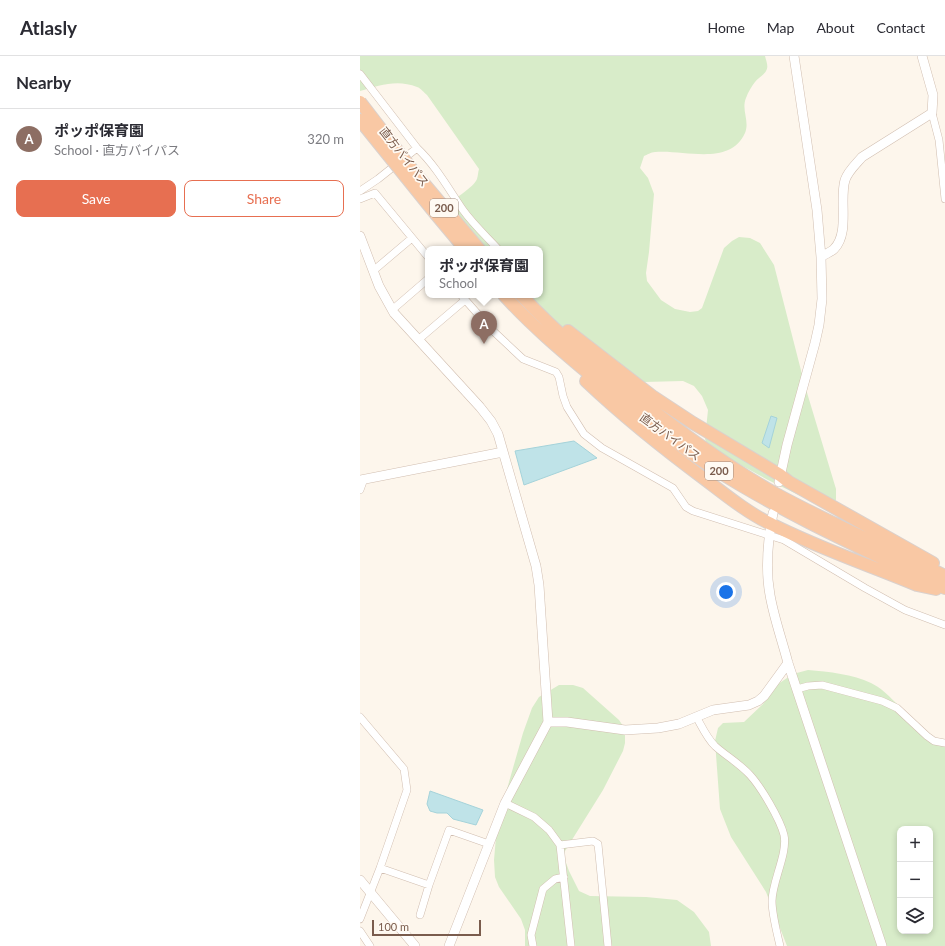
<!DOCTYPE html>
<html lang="en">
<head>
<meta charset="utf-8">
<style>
  body { margin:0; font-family:Lato,"Noto Sans JP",sans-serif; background:#f7f7f7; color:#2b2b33 }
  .controls { position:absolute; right:12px; bottom:12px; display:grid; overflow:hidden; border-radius:8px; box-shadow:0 2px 6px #0003 }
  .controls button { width:36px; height:36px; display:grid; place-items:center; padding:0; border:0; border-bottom:1px solid #e1e1e2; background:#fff; color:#2b2b33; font:20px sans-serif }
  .scale { position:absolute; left:12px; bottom:10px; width:109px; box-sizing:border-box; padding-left:4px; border:2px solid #7a5c4d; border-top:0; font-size:11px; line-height:14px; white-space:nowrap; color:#7a5c4d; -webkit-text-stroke:3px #fffaf3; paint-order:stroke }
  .you { position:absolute; left:366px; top:536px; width:14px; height:14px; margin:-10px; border:3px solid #fff; border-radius:50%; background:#1a73e8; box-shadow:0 0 0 6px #1a73e833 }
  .badge { display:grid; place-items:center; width:26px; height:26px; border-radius:50%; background:#e76f51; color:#fff; font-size:13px; font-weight:700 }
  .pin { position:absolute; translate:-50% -33px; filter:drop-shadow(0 1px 2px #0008) }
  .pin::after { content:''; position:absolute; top:21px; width:14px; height:12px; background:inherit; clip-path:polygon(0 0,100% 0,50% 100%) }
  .popup { position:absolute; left:65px; top:190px; width:118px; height:52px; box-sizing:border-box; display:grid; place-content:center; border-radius:8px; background:#fff; filter:drop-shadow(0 1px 3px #0005); font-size:13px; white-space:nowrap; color:#7c7c81 }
  .popup b { font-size:15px; color:#2b2b33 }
  .popup::after { content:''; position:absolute; left:50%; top:100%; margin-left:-8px; border:8px solid transparent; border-top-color:#fff }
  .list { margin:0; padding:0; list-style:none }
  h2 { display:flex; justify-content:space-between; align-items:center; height:52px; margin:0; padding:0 16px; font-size:17px }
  h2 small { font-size:13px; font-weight:400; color:#7c7c81 }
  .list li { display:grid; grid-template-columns:26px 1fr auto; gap:12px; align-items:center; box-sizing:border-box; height:60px; padding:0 16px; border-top:1px solid #e1e1e2 }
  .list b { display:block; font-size:15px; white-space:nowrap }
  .list p { margin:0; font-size:13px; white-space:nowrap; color:#7c7c81 }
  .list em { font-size:13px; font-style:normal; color:#7c7c81 }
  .actions { display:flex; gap:8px; padding:12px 16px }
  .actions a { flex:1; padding:9px 0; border:1px solid #e76f51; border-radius:8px; text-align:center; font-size:14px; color:#e76f51 }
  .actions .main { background:#e76f51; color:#fff }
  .icon { flex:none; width:22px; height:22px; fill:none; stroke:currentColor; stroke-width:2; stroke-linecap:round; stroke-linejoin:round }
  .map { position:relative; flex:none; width:585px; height:890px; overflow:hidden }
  header { display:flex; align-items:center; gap:24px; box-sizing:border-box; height:56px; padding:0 20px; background:#fff; border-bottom:1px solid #e1e1e2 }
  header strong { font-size:19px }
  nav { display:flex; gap:22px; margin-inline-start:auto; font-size:14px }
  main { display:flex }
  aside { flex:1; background:#fff }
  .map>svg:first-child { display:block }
</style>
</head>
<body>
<header>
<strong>Atlasly</strong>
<nav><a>Home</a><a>Map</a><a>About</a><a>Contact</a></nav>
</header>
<main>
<aside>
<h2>Nearby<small></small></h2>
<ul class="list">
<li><span class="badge" style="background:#8d6e63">A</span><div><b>ポッポ保育園</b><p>School · 直方バイパス</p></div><em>320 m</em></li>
</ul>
<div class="actions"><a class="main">Save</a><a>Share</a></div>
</aside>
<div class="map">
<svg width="585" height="890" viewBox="0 0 585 890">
  <rect width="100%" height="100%" fill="#fdf6ec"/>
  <path fill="#d8ecc9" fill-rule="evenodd" d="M 0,0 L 405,0 C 406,5 409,10 406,15 C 404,19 398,22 395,26 C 392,30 388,36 386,42 C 381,54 390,65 385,77 C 370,111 323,93 295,96 C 291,96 287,99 284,100 L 280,112 L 288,122 L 294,138 L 289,196 L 286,217 L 287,225 L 301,244 L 315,253 L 330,256 L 338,255 L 342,252 L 364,192 L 372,185 L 379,181 L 390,182 L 400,187 L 414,209 L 445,330 L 476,433 L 476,444 L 472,447 L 455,447 L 408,424 L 348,391 L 345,383 L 348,354 L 342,340 L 334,330 L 323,325 L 284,326 L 271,328 L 235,315 L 148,239 L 180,239 L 180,193 L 100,193 L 87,149 C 95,142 113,132 117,123 C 118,120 118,116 119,113 L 67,39 C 64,37 61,32 57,31 C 38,23 19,29 0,35 Z
    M 448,614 C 469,616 493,618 511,627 C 521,632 528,639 535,646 C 551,661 566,678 585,688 L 585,890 L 427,890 L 406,836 L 371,781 L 360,753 L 355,685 L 358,672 L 363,667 L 384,666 L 403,648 L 418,628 L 433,618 ZM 540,773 L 570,773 L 570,875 L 540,875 Z
    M 199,629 L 213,629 L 223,632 L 259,664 L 265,673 L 265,687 L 263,695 L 243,734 L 205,795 L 205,804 L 209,815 L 219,835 L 230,840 L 286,841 L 317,844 L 334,856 L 349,876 L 351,890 L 165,890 L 165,874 L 161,863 L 139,831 L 135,821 L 134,804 L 136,781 L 143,747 L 163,677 L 172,652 L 179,641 Z"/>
  <path fill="#bfe3e8" stroke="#a5d3da" d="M 411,360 L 417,362 L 409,392 L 402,387 Z
    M 214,385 L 237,402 L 164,429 L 155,395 Z
    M 70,735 L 123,754 L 116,769 L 93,763 L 87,757 L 77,757 L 70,755 L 67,748 Z"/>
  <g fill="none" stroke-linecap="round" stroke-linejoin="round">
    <g stroke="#d1beb0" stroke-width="8">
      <path id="minor" d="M 0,18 L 57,92 C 76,110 88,132 103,154 C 113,168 126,180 138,193
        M 572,57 L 579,84 L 585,143
        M 0,135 L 18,123 L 57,92
        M 0,143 L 15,137 L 68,201
        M 13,215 L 52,182
        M 101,239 L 131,273 L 163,303 L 196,316 L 199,321 L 203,340 L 207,351 L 224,378 L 242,392 L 313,432 L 326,451 L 333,455 L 424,484 L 505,532 L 545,554 L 585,569
        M 32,254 L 68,223
        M 58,284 L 105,244
        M 0,434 L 4,423
        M 437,633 L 448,630 L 462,629 L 522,645 L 537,652 L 567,680 L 574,685 L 585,687
        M 0,661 L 44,713 L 47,734 L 20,812 L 0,863
        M 337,662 C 342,671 347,682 355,690 C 366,700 379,707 390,719 C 401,731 420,763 424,779 C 428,797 412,826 412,845 C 412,858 417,877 420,890
        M 145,747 L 174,761 L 189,774 L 200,789 L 211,890
        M 200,789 L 233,785 L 238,788 L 248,890
        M 20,812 L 69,829 L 89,774 L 129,788
        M 60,859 L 69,829
        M 0,875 L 10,890
        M 173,890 L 171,879 L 183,833 L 195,823 L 204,821"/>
    </g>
    <g stroke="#d1beb0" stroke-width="10">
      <path id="tertiary" d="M 434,0 L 457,154 L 461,201
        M 0,180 L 19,230 L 34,257 L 120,351 L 131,365 L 138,378 L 176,510 L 179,529 L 188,666 L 145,747 L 89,890
        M 0,424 L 143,396
        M 419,426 L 427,389 L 455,287 L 459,269 L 462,243 L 461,201 C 465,198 471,196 474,193 C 490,177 479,144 485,124 C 488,115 496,108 502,101 L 572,57 L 573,39 L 562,0
        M 413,457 C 408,483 405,512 410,539 C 414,562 422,584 428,607 L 522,890
        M 188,666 L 207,666 L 265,674 L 298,672 L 319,668 L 353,654 L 389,649 L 398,645 L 404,640 L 428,607
        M 0,824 L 55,890"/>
    </g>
    <g stroke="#dad1cd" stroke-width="14">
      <path id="trunk" d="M 50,111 L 119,193
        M 46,121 L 75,157 L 105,193
        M 144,239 C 171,269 202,295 233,321 C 273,354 313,386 356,414 C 429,460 508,495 585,532
        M 161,239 C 203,284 251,323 300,360 C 337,388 375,415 416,438 C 471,468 529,493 585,520
        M 208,275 L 292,340 L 333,367 L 420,419 L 429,426 L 573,507
        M 226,325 C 264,361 304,393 346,424 C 367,440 388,457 411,468 C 458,492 509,509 557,529 L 576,533"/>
    </g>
    <use href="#minor" stroke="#fff" stroke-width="7"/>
    <use href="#tertiary" stroke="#fff" stroke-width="9"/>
    <use href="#trunk" stroke="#f9c8a4" stroke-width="12"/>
    <g stroke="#dad1cd" stroke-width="14" stroke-linecap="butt">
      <path id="trunk-bridge" d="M 0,46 L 50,111
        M 0,64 L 46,121"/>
    </g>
    <use href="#trunk-bridge" stroke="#f9c8a4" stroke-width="12"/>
  </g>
  <g text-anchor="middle" stroke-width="3.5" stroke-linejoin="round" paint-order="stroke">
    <g fill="#fffaf3" stroke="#a28b7f" stroke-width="1">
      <rect x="70" y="143" width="28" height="18" rx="3"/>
      <rect x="345" y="406" width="28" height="18" rx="3"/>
    </g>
    <g font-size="11" font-weight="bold" fill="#7a5c4d">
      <text x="84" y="156">200</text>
      <text x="359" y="419">200</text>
    </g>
    <g font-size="12" fill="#7a5c4d" stroke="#fffaf3">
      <text transform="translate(44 101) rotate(52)" y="4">直方バイパス</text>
      <text transform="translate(310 381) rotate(36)" y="4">直方バイパス</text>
    </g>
  </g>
</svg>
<div class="controls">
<button>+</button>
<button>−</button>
<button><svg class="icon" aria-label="layers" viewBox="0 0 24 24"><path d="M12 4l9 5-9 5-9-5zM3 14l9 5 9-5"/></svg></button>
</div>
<div class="scale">100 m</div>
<div class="you"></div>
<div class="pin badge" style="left:124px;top:288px;background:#8d6e63">A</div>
<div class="popup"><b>ポッポ保育園</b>School</div>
</div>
</main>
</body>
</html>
